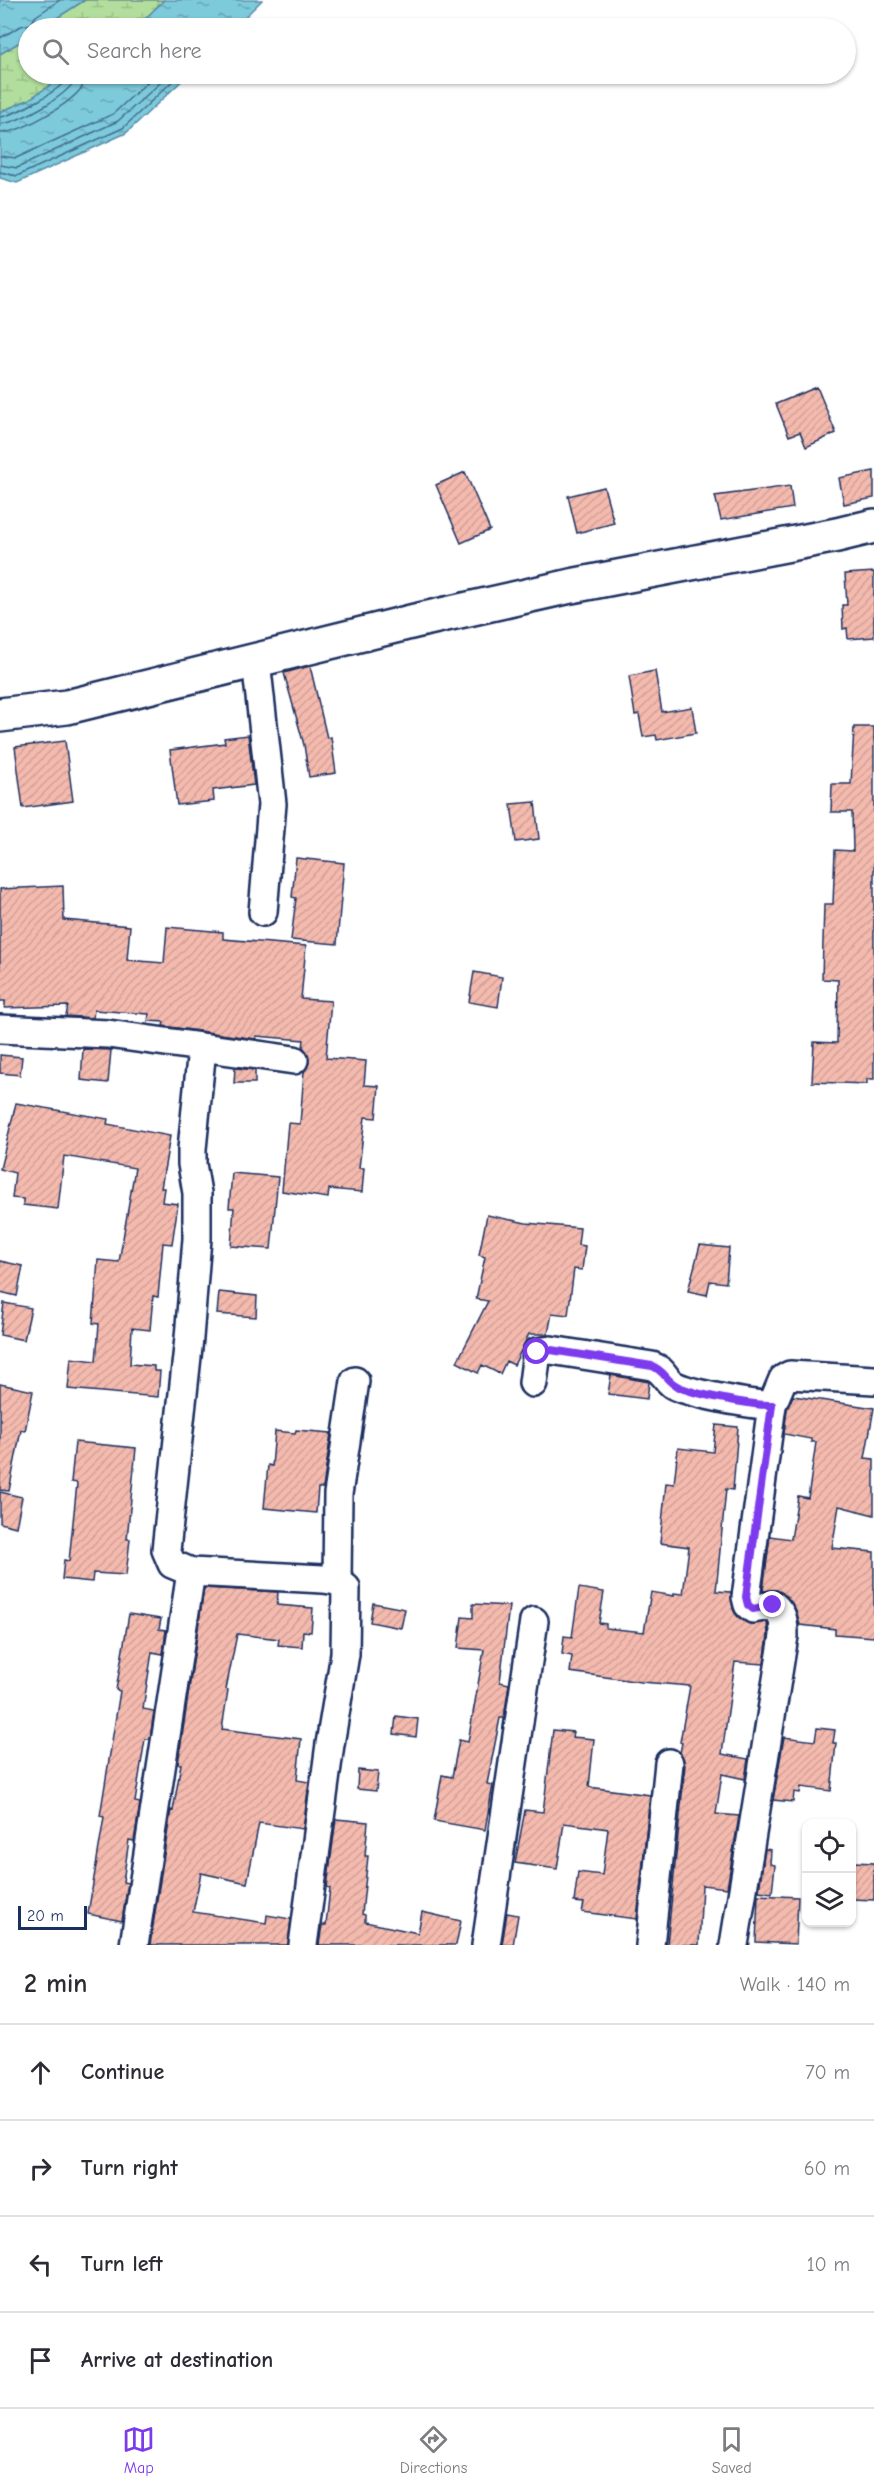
<!DOCTYPE html>
<html lang="en">
<head>
<meta charset="utf-8">
<style>
  body { margin:0; font-family:"Comic Neue",sans-serif; background:#f2f2f3; color:#2b2b33 }
  .controls { position:absolute; right:18px; bottom:18px; display:grid; overflow:hidden; border-radius:12px; box-shadow:0 2px 4px #0004 }
  .controls button { width:54px; height:54px; display:grid; place-items:center; padding:0; border:0; border-bottom:2px solid #e1e1e2; background:#fff; color:#2b2b33; font:30px sans-serif }
  .scale { position:absolute; left:18px; bottom:15px; width:69px; box-sizing:border-box; padding-left:6px; border:3px solid #1b2f5e; border-top:0; font-size:16px; line-height:21px; white-space:nowrap; color:#1b2f5e; -webkit-text-stroke:4px #fff; paint-order:stroke }
  .stop { position:absolute; width:18px; height:18px; margin:-14px; border:4px solid #7c3aed; border-radius:50%; background:#fff }
  .stop.end { background:#7c3aed; border-color:#fff; box-shadow:0 2px 6px #0008 }
  .list { margin:0; padding:0; list-style:none }
  h2 { display:flex; justify-content:space-between; align-items:center; height:78px; margin:0; padding:0 24px; font-size:26px }
  h2 small { font-size:20px; font-weight:400; color:#7c7c81 }
  .list li { display:grid; grid-template-columns:39px 1fr auto; gap:18px; align-items:center; box-sizing:border-box; height:96px; padding:0 24px; border-top:2px solid #e1e1e2 }
  .list b { display:block; font-size:22px; white-space:nowrap }
  .list em { font-size:20px; font-style:normal; color:#7c7c81 }
  .icon { flex:none; width:33px; height:33px; fill:none; stroke:currentColor; stroke-width:2; stroke-linecap:round; stroke-linejoin:round }
  .map { position:relative; flex:none; width:874px; height:1945px; overflow:hidden }
  .search { position:absolute; background:#fff; box-shadow:0 2px 4px #0004; left:18px; right:18px; top:18px; height:66px; display:flex; align-items:center; gap:15px; box-sizing:border-box; padding:0 21px; border-radius:33px; color:#7c7c81; font-size:22px }
  .sheet { height:462px; background:#fff }
  nav { display:flex; justify-content:space-around; align-items:center; box-sizing:border-box; height:84px; border-top:2px solid #e1e1e2; background:#fff; font-size:16px; color:#7c7c81 }
  nav a { display:grid; justify-items:center; gap:3px }
  nav .on { color:#7c3aed }
  .map>svg:first-child { display:block }
</style>
</head>
<body>
<div class="map">
<svg width="874" height="1945" viewBox="0 0 874 1945">
  <defs>
    <pattern id="wetland-marsh" width="20" height="14" patternUnits="userSpaceOnUse" patternTransform="scale(1.5)"><rect width="20" height="14" fill="#b1de9c"/><path d="M1 5h8M5 5V1M11 12h8M15 12V8" fill="none" stroke="#98bf89"/></pattern>
    <pattern id="water-ripples" width="26" height="14" patternUnits="userSpaceOnUse" patternTransform="scale(1.5)"><rect width="26" height="14" fill="#7dcadb"/><path d="M2 4q2-2 4 0t4 0M15 11q2-2 4 0t4 0" fill="none" stroke="#66a4b5"/></pattern>
    <pattern id="building-hatch" width="6" height="6" patternUnits="userSpaceOnUse" patternTransform="scale(1.5)"><rect width="6" height="6" fill="#f4baae"/><path d="M-1 1l2-2M0 6l6-6M5 7l2-2" fill="none" stroke="#d1a098"/></pattern>
  </defs>
  <rect width="100%" height="100%" fill="#fff"/>
  <filter id="ink" filterUnits="userSpaceOnUse"><feTurbulence type="fractalNoise" baseFrequency=".0167" numOctaves="2"/><feDisplacementMap in="SourceGraphic" scale="12" xChannelSelector="R" yChannelSelector="G"/><feConvolveMatrix kernelMatrix="1 2 1 2 8 2 1 2 1" color-interpolation-filters="sRGB"/></filter>
  <g filter="url(#ink)">
    <path fill="url(#wetland-marsh)" stroke="#66867d" stroke-width="1.5" d="M 85,0 L 164,0 L 143,21 L 132,28 L 41,28 Z
      M 28,37 L 28,74 L 67,74 L 28,100 L 0,112 L 0,54 Z"/>
    <path fill="url(#water-ripples)" stroke="#568ca9" stroke-width="1.5" d="M 0,0 L 85,0 L 41,28 L 28,28 L 28,37 L 0,54 Z
      M 164,0 L 262,0 L 234,28 L 132,28 L 143,21 Z
      M 67,74 L 189,74 L 126,133 L 17,183 L 0,178 L 0,112 L 28,100 Z"/>
    <g fill="none" stroke-linecap="round" stroke-linejoin="round">
      <path stroke="#426d90" stroke-width="1.5" d="M 0,38 L 21,26 L 31,24 L 36,16 L 60,0
        M 0,117 C 15,115 67,88 69,74
        M 0,124 C 19,123 75,93 77,74
        M 0,133 C 20,133 66,106 79,91 C 84,86 85,80 86,74
        M 0,156 L 16,158 L 113,114 L 156,74
        M 0,165 L 17,168 L 118,121 L 170,74
        M 0,172 L 17,176 L 123,128 L 180,74"/>
    </g>
    <path fill="url(#building-hatch)" stroke="#1b2f5e" stroke-width="1.5" d="M 817,387 L 836,433 L 806,447 L 800,432 L 789,436 L 776,404 Z
      M 874,471 L 874,498 L 844,504 L 839,478 Z
      M 465,472 L 490,530 L 461,543 L 436,485 Z
      M 790,486 L 793,508 L 721,520 L 715,496 Z
      M 604,487 L 614,523 L 577,533 L 568,496 Z
      M 874,572 L 874,637 L 848,639 L 847,628 L 843,629 L 842,605 L 847,605 L 845,574 Z
      M 310,666 L 327,738 L 331,737 L 336,773 L 309,777 L 304,745 L 284,673 Z
      M 655,671 L 662,712 L 692,707 L 696,733 L 657,740 L 656,735 L 643,737 L 639,714 L 635,715 L 629,676 Z
      M 854,727 L 874,727 L 874,1079 L 867,1079 L 867,1084 L 812,1082 L 814,1042 L 837,1043 L 838,980 L 822,979 L 824,904 L 833,904 L 835,850 L 853,851 L 852,812 L 831,812 L 832,784 L 851,784 Z
      M 248,735 L 254,785 L 213,790 L 214,801 L 177,805 L 170,750 L 225,743 L 224,738 Z
      M 65,741 L 73,801 L 23,808 L 15,747 Z
      M 535,802 L 539,839 L 516,842 L 511,804 Z
      M 296,858 L 344,863 L 337,944 L 291,940 L 296,898 L 292,897 Z
      M 63,886 L 64,920 L 130,926 L 127,960 L 164,963 L 167,927 L 223,932 L 223,939 L 306,946 L 301,999 L 331,1001 L 326,1058 L 366,1061 L 364,1085 L 379,1086 L 376,1118 L 365,1117 L 359,1168 L 364,1168 L 362,1192 L 329,1189 L 328,1198 L 282,1191 L 288,1123 L 300,1124 L 304,1071 L 309,1063 L 308,1054 L 303,1047 L 304,1040 L 256,1036 L 256,1039 L 163,1026 L 164,1022 L 148,1021 L 149,1014 L 94,1010 L 93,1018 L 66,1016 L 68,1006 L 5,1008 L 5,1001 L 0,1001 L 0,889 Z
      M 474,972 L 502,977 L 498,1007 L 469,1002 Z
      M 83,1049 L 111,1050 L 108,1083 L 81,1080 Z
      M 0,1055 L 22,1057 L 20,1075 L 0,1073 Z
      M 235,1068 L 255,1070 L 255,1083 L 234,1083 Z
      M 16,1103 L 108,1119 L 107,1124 L 170,1136 L 161,1188 L 164,1188 L 162,1202 L 178,1204 L 172,1244 L 163,1243 L 158,1297 L 153,1296 L 150,1330 L 132,1328 L 130,1364 L 154,1366 L 154,1371 L 160,1371 L 158,1397 L 68,1389 L 71,1358 L 96,1361 L 99,1324 L 93,1323 L 98,1260 L 119,1262 L 135,1168 L 64,1156 L 58,1209 L 23,1205 L 23,1199 L 12,1198 L 15,1173 L 0,1169 Z
      M 232,1173 L 278,1177 L 271,1249 L 231,1246 L 234,1208 L 229,1208 Z
      M 487,1215 L 526,1223 L 580,1228 L 578,1245 L 585,1246 L 582,1270 L 574,1269 L 568,1315 L 552,1313 L 548,1334 L 529,1334 L 514,1365 L 506,1361 L 500,1374 L 482,1365 L 478,1373 L 457,1362 L 488,1301 L 476,1299 L 485,1257 L 479,1255 Z
      M 700,1245 L 729,1248 L 726,1283 L 710,1281 L 707,1295 L 688,1291 Z
      M 0,1261 L 23,1266 L 17,1296 L 0,1292 Z
      M 219,1292 L 257,1296 L 256,1317 L 217,1314 Z
      M 4,1303 L 31,1308 L 24,1340 L 0,1335 Z
      M 611,1375 L 649,1382 L 647,1399 L 608,1394 Z
      M 0,1384 L 33,1391 L 25,1431 L 21,1430 L 9,1491 L 0,1490 Z
      M 793,1396 L 874,1408 L 865,1458 L 874,1459 L 874,1515 L 839,1506 L 832,1548 L 874,1552 L 874,1637 L 835,1634 L 835,1629 L 800,1625 L 796,1610 L 787,1597 L 777,1590 L 763,1591 L 770,1536 L 791,1539 L 798,1496 L 808,1498 L 816,1442 L 811,1442 L 811,1439 L 784,1434 L 787,1409 Z
      M 716,1425 L 738,1427 L 733,1490 L 726,1489 L 716,1591 L 731,1592 L 733,1609 L 738,1617 L 750,1624 L 767,1622 L 768,1635 L 764,1664 L 735,1662 L 722,1754 L 748,1759 L 745,1779 L 722,1774 L 716,1814 L 739,1816 L 727,1888 L 702,1885 L 699,1945 L 667,1945 L 685,1765 L 680,1753 L 682,1743 L 680,1742 L 690,1686 L 641,1682 L 570,1672 L 572,1656 L 562,1654 L 564,1636 L 572,1637 L 579,1588 L 604,1592 L 599,1623 L 606,1624 L 606,1628 L 644,1632 L 651,1592 L 674,1596 L 674,1593 L 683,1594 L 689,1547 L 660,1543 L 666,1483 L 674,1484 L 678,1448 L 713,1452 Z
      M 296,1430 L 331,1433 L 323,1488 L 318,1488 L 316,1513 L 264,1508 L 268,1465 L 272,1466 L 275,1431 L 295,1433 Z
      M 75,1442 L 136,1448 L 127,1539 L 130,1539 L 126,1575 L 93,1573 L 92,1582 L 62,1579 L 64,1560 L 69,1561 L 77,1483 L 71,1482 Z
      M 0,1492 L 22,1497 L 16,1527 L 0,1523 Z
      M 204,1588 L 278,1592 L 277,1605 L 313,1608 L 311,1632 L 303,1631 L 302,1647 L 278,1645 L 279,1639 L 237,1634 L 226,1689 L 228,1690 L 222,1729 L 301,1739 L 297,1780 L 309,1782 L 303,1829 L 259,1823 L 247,1883 L 201,1873 L 193,1912 L 266,1923 L 267,1915 L 291,1919 L 288,1945 L 150,1945 L 171,1810 L 173,1811 L 181,1764 L 178,1764 Z
      M 373,1603 L 405,1609 L 401,1628 L 370,1622 Z
      M 473,1604 L 509,1606 L 500,1682 L 509,1684 L 504,1718 L 500,1718 L 487,1784 L 493,1785 L 485,1830 L 434,1821 L 442,1775 L 452,1777 L 459,1740 L 468,1742 L 484,1650 L 458,1648 L 462,1617 L 473,1618 Z
      M 129,1614 L 161,1619 L 159,1629 L 166,1630 L 163,1654 L 152,1652 L 143,1709 L 154,1711 L 150,1739 L 145,1739 L 135,1802 L 140,1803 L 134,1841 L 129,1840 L 123,1882 L 128,1883 L 122,1921 L 88,1914 L 104,1817 L 100,1816 L 120,1691 L 116,1690 Z
      M 396,1716 L 418,1719 L 416,1737 L 394,1734 Z
      M 817,1728 L 835,1730 L 833,1743 L 836,1743 L 831,1791 L 801,1787 L 800,1793 L 794,1792 L 793,1802 L 773,1800 L 784,1737 L 815,1741 Z
      M 553,1730 L 573,1732 L 572,1737 L 594,1739 L 589,1787 L 650,1795 L 637,1919 L 582,1912 L 584,1903 L 574,1902 L 578,1872 L 602,1875 L 608,1829 L 564,1823 L 557,1869 L 515,1863 L 525,1810 L 543,1812 Z
      M 358,1770 L 378,1772 L 376,1791 L 357,1789 Z
      M 336,1819 L 368,1822 L 365,1856 L 368,1856 L 362,1914 L 365,1915 L 365,1922 L 418,1933 L 422,1912 L 461,1921 L 456,1945 L 319,1945 L 322,1925 L 326,1925 L 330,1888 L 327,1887 Z
      M 765,1849 L 771,1850 L 770,1864 L 775,1865 L 772,1893 L 759,1891 Z
      M 853,1862 L 874,1863 L 874,1900 L 852,1899 Z
      M 758,1895 L 798,1897 L 796,1944 L 756,1942 Z
      M 507,1913 L 518,1915 L 513,1945 L 502,1945 Z"/>
    <g fill="none" stroke-linecap="round" stroke-linejoin="round">
      <g stroke="#1b2f5e" stroke-width="32">
        <path id="street" d="M 256,661 L 272,804 L 263,912
          M 0,1029 L 108,1034 L 294,1060
          M 202,1048 L 192,1149 L 192,1164 L 197,1193 L 197,1239 L 189,1338 L 166,1550 L 172,1564 L 191,1572 L 323,1579 L 337,1581 L 346,1588 L 345,1654 L 330,1744 L 303,1945
          M 533,1383 L 537,1352 L 551,1350 L 652,1366 C 664,1370 664,1378 672,1384 C 686,1393 756,1406 772,1405
          M 337,1581 L 338,1494 L 355,1381
          M 134,1945 L 191,1572
          M 486,1945 L 534,1621
          M 650,1945 L 669,1763
          M 734,1945 L 784,1636 C 784,1623 784,1614 773,1605 L 753,1609 L 748,1605 L 746,1597 L 772,1405 L 783,1379 L 790,1375 L 874,1380"/>
      </g>
      <g stroke="#1b2f5e" stroke-width="38">
        <path id="secondary" d="M 0,715 L 67,707 L 415,621 L 571,586 L 837,535 L 874,526"/>
      </g>
      <use href="#street" stroke="#fff" stroke-width="27"/>
      <use href="#secondary" stroke="#fff" stroke-width="33"/>
    </g>
  </g>
  <g fill="none" stroke-linecap="round" stroke-linejoin="round" filter="url(#ink)">
    <path stroke="#7c3aed" stroke-width="8" d="M 537,1352 L 551,1350 L 652,1366 C 664,1370 666,1381 677,1386 C 692,1394 755,1406 772,1405 L 746,1597 L 748,1605 L 753,1609 L 773,1605"/>
  </g>
</svg>
<div class="controls">
<button><svg class="icon" aria-label="locate" viewBox="0 0 24 24"><circle cx="12" cy="12" r="6"/><path d="M12 2v4M12 18v4M2 12h4M18 12h4"/></svg></button>
<button><svg class="icon" aria-label="layers" viewBox="0 0 24 24"><path d="M12 4l9 5-9 5-9-5zM3 14l9 5 9-5"/></svg></button>
</div>
<div class="scale">20 m</div>
<div class="stop" style="left:537px;top:1352px"></div>
<div class="stop end" style="left:773px;top:1605px"></div>
<div class="search"><svg class="icon" aria-label="search" viewBox="0 0 24 24"><circle cx="10" cy="10" r="6"/><path d="M15 15l6 6"/></svg>Search here</div>
</div>
<section class="sheet">
<h2>2 min<small>Walk · 140 m</small></h2>
<ul class="list">
<li><svg class="icon" aria-label="ahead" viewBox="0 0 24 24"><path d="M12 20V5M6 11l6-6 6 6"/></svg><div><b>Continue</b></div><em>70 m</em></li>
<li><svg class="icon" aria-label="right" viewBox="0 0 24 24"><path d="M7 20v-9h11M14 6l5 5-5 5"/></svg><div><b>Turn right</b></div><em>60 m</em></li>
<li><svg class="icon" aria-label="left" viewBox="0 0 24 24"><path d="M17 20v-9H6M10 6l-5 5 5 5"/></svg><div><b>Turn left</b></div><em>10 m</em></li>
<li><svg class="icon" aria-label="arrive" viewBox="0 0 24 24"><path d="M6 21V4h12l-3 4 3 4H6"/></svg><div><b>Arrive at destination</b></div></li>
</ul>
</section>
<nav>
<a class="on"><svg class="icon" aria-label="map" viewBox="0 0 24 24"><path d="M3 6l6-2 6 2 6-2v14l-6 2-6-2-6 2zM9 4v14M15 6v14"/></svg>Map</a>
<a><svg class="icon" aria-label="directions" viewBox="0 0 24 24"><path d="M12 3l9 9-9 9-9-9zM9 14v-3h6M13 9l2 2-2 2"/></svg>Directions</a>
<a><svg class="icon" aria-label="saved" viewBox="0 0 24 24"><path d="M7 4h10v16l-5-4-5 4z"/></svg>Saved</a>
</nav>
</body>
</html>
